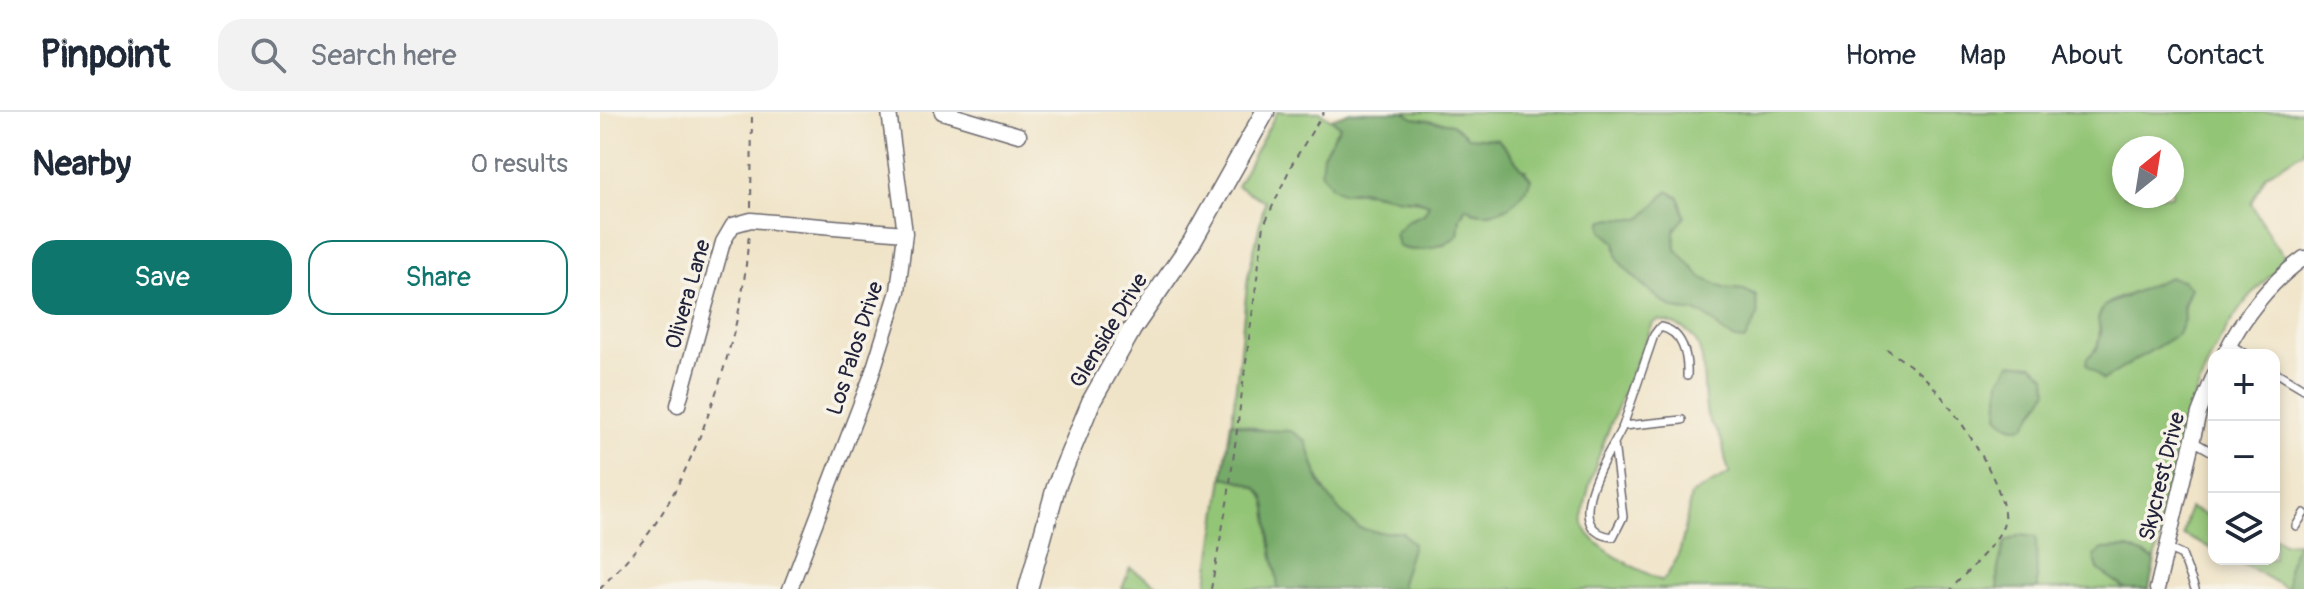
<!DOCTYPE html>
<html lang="en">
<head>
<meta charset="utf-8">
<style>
  body { margin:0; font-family:Pangolin,sans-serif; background:#f2f2f3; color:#1f2937 }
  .controls { position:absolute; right:24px; bottom:24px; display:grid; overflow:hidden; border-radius:16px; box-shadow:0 4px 12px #0003 }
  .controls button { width:72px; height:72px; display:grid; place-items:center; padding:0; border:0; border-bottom:2px solid #e0e1e3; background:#fff; color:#1f2937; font:40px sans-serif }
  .compass { position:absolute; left:1512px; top:24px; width:72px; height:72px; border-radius:50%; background:#fff; box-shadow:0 4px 12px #0003; rotate:30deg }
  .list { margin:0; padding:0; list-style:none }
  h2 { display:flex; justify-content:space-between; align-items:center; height:104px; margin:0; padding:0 32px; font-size:34px }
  h2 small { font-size:26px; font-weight:400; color:#747a83 }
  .actions { display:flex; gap:16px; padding:24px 32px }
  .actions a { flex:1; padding:18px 0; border:2px solid #0f766e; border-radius:24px; text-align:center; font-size:28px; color:#0f766e }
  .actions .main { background:#0f766e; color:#fff }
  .icon { flex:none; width:44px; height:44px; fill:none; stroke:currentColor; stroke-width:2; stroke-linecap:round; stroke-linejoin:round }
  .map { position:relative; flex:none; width:1704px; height:477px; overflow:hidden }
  header { display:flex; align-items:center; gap:48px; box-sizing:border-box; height:112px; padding:0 40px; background:#fff; border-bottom:2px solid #e0e1e3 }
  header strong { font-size:38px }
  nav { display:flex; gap:44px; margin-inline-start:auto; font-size:28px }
  .search { width:560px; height:72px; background:#f2f2f3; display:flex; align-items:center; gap:20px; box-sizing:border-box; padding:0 28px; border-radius:24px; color:#747a83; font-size:30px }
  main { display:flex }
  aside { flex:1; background:#fff }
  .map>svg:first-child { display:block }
</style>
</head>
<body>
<header>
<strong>Pinpoint</strong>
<div class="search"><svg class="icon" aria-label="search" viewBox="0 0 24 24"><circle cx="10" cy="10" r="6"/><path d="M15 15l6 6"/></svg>Search here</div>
<nav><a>Home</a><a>Map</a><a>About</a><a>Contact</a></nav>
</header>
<main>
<aside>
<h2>Nearby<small>0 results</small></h2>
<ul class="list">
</ul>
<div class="actions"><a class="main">Save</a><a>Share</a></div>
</aside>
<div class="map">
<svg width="1704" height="477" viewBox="0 0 1704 477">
  <rect width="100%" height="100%" fill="#f7f3e8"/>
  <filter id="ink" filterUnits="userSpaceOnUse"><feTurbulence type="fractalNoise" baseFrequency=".0125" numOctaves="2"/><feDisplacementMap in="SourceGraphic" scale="16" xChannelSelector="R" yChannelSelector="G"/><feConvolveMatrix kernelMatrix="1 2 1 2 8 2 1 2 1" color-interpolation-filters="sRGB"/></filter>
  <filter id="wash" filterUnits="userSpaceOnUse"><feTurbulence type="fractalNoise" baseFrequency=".006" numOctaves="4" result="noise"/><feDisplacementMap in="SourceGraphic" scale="32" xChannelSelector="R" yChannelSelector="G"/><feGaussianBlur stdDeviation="1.8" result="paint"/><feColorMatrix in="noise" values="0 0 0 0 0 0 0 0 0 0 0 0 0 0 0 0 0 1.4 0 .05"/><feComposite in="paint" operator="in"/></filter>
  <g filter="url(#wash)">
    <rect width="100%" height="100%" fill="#f0e4c8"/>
    <path fill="#93c576" stroke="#5a7458" stroke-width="2" fill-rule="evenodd" d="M 677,0 L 720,0 L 740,14 L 732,26 L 743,81 C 763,78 777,82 796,86 C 808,89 818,87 829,92 L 824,102 L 807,109 L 830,135 L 845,133 L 858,123 L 860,106 L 866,95 L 875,101 L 880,101 L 926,58 L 868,25 L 852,12 L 814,6 L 804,0 L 1704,0 L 1704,39 L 1666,63 L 1651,91 L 1673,130 L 1689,149 C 1595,214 1578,344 1555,448 L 1529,436 L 1503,437 L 1498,457 L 1526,477 L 1437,477 L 1437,464 L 1405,431 C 1401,445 1394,463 1399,477 L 803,477 L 801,471 L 813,432 L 802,420 C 788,420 770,422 758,415 C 728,397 715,361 706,329 L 632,310 L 648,165 L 665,89 L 637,74 ZM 1524,36 L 1572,36 L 1572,84 L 1524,84 ZM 1539,179 L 1589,182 C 1581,195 1584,207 1578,222 L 1503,268 L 1487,246 C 1511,225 1490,211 1504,195 C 1511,187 1528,183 1539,179 ZM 1059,208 C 1117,220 1098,260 1107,303 C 1109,312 1116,317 1120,325 C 1125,336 1124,349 1130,361 L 1091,383 C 1084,415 1085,444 1062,469 C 1040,458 998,439 986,418 C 971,394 1033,259 1046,228 L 1053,211 Z
      M 623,365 C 670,373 666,385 670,426 C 672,443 677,460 678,477 L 606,477 Z
      M 1589,396 L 1614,406 L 1614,438 L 1583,423 Z
      M 1674,425 L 1683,431 L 1697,430 L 1688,458 L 1688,477 L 1634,447 L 1674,447 Z
      M 530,456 L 564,477 L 522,477 Z"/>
    <path fill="#76aa67" stroke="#4c6651" stroke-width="2" d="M 751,0 L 804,0 L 814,6 L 852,12 L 868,25 L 898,27 L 931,67 C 921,93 891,111 866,95 L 860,106 L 858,123 C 843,135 816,143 798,134 L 795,121 L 807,109 L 824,102 L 829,92 L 816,87 L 801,87 L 761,78 L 743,81 L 732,75 L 721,60 L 723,42 L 740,14 L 731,7 Z
      M 1068,79 L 1079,85 L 1085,105 L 1074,119 L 1076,137 L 1102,166 L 1124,176 L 1144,178 L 1156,184 L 1158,203 L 1145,228 C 1125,228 1119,213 1104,203 C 1094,197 1085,200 1075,197 C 1065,194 1024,158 1019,148 C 1016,144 1016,135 1015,130 L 1002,119 L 1002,109 L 1012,106 L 1041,107 Z
      M 1569,165 L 1582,168 L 1591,176 L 1583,192 L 1584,208 L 1578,222 L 1503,268 L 1486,252 L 1487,246 L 1497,237 L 1501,221 L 1498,207 L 1504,194 Z
      M 1411,251 L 1433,253 L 1446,264 L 1448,279 L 1425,314 C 1412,317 1407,313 1398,304 L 1400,268 Z
      M 631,310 L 657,318 L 691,319 L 706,329 L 720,372 L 740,399 L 759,416 L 778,420 L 802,420 L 813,432 L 801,471 L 803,477 L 678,477 C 677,460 672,443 670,426 C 666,385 670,373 623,365 Z
      M 1420,423 L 1436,425 L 1437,477 L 1399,477 C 1394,462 1401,445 1405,430 Z
      M 1697,430 L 1704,434 L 1704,477 L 1688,477 L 1688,458 Z
      M 1529,436 L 1555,448 L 1549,477 L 1526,477 L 1498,457 L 1494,444 L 1503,437 Z"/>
  </g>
  <g filter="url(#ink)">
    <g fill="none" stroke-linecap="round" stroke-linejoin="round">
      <g stroke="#6a666c" stroke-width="10">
        <path id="lane" d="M 1629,232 L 1648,243
          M 1674,259 L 1704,277
          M 1023,314 L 1054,223 L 1060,215 C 1083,219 1088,244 1087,264
          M 1593,329 L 1614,341
          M 1014,331 C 1001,353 963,420 1013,425 L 1023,405 L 1014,331 L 1023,314 L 1082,308
          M 1696,414 L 1704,401
          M 1566,436 L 1582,443 L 1595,477"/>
      </g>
      <g stroke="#6a666c" stroke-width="17">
        <path id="street" d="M 342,0 L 419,23
          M 1624,243 C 1642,206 1670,170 1704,146
          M 78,293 L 123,130 L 133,113 L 151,108 L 305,121
          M 190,477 L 271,265 L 298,179 L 305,121 L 289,0
          M 1557,477 L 1599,301 L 1614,263"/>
      </g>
      <g stroke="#6a666c" stroke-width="21">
        <path id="secondary" d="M 428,477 L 456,375 L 491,290 L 532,217 L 592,130 L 665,0"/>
      </g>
      <path stroke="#6a666c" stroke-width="2" stroke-dasharray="6 6" stroke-linecap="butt" d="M 151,95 L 152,0
        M 1287,237 C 1300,247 1315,256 1326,267 C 1351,291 1409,375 1404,410 C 1400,430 1365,461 1351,477
        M 0,477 C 15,460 31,444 45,426 C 90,368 127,260 141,188 C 145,166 147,143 149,121
        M 611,477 L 628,386 L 664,113 L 692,52 L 724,0"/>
      <use href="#lane" stroke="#fff" stroke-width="7"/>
      <use href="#street" stroke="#fff" stroke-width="14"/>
      <use href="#secondary" stroke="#fff" stroke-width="18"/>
    </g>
  </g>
  <g text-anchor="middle" stroke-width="7" stroke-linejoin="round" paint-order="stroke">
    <g font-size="22" fill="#22223b" stroke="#f7f3e8">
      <text transform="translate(87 182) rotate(-74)" y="8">Olivera Lane</text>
      <text transform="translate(508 218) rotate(-59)" y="8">Glenside Drive</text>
      <text transform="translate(254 236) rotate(-72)" y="8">Los Palos Drive</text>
      <text transform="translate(1561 364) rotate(-76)" y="8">Skycrest Drive</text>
    </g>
  </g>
</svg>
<div class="controls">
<button>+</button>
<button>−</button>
<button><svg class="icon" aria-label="layers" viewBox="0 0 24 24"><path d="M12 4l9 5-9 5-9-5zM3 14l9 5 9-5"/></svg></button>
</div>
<svg class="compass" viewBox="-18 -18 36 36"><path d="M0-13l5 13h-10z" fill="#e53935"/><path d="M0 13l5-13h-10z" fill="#747a83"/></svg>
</div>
</main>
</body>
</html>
